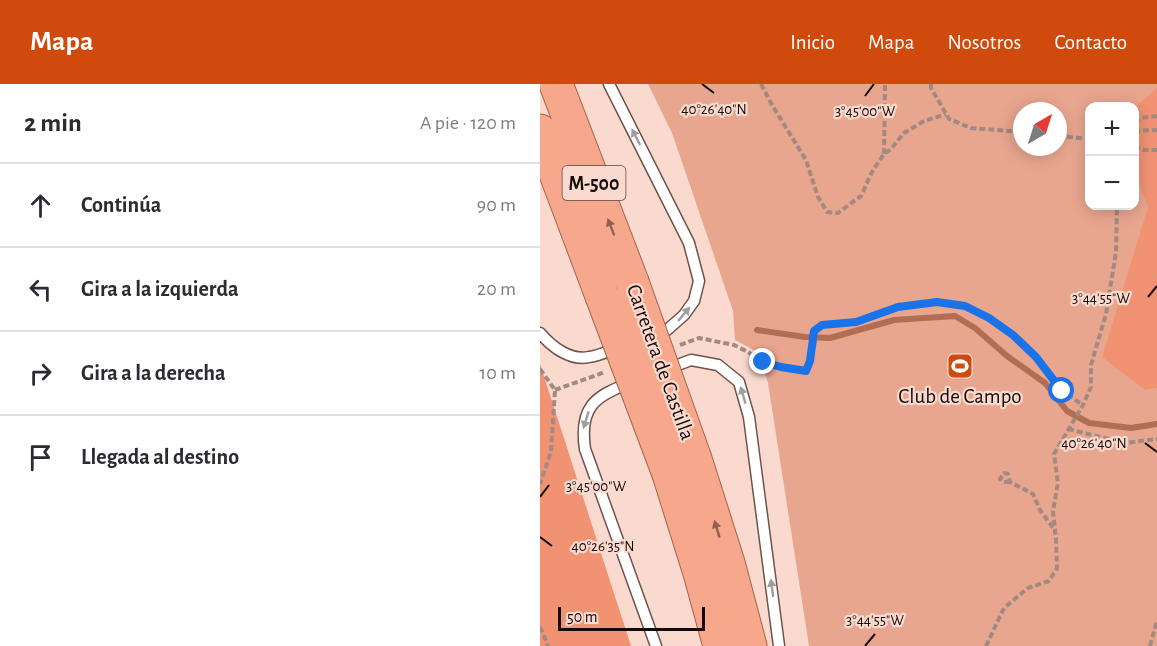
<!DOCTYPE html>
<html lang="es">
<head>
<meta charset="utf-8">
<style>
  body { margin:0; font-family:"Alegreya Sans",sans-serif; background:#f2f2f3; color:#2b2b33 }
  .controls { position:absolute; right:18px; top:18px; display:grid; overflow:hidden; border-radius:12px; box-shadow:0 3px 15px #0003 }
  .controls button { width:54px; height:54px; display:grid; place-items:center; padding:0; border:0; border-bottom:2px solid #e1e1e2; background:#fff; color:#2b2b33; font:30px sans-serif }
  .compass { position:absolute; left:473px; top:18px; width:54px; height:54px; border-radius:50%; background:#fff; box-shadow:0 3px 15px #0003; rotate:39deg }
  .scale { position:absolute; left:18px; bottom:15px; width:147px; box-sizing:border-box; padding-left:6px; border:3px solid #140a07; border-top:0; font-size:16px; line-height:21px; white-space:nowrap; color:#140a07; -webkit-text-stroke:4px #fadacf; paint-order:stroke }
  .stop { position:absolute; width:18px; height:18px; margin:-14px; border:4px solid #1a73e8; border-radius:50%; background:#fff }
  .stop.end { background:#1a73e8; border-color:#fff; box-shadow:0 2px 6px #0008 }
  .list { margin:0; padding:0; list-style:none }
  h2 { display:flex; justify-content:space-between; align-items:center; height:78px; margin:0; padding:0 24px; font-size:26px }
  h2 small { font-size:20px; font-weight:400; color:#7c7c81 }
  .list li { display:grid; grid-template-columns:39px 1fr auto; gap:18px; align-items:center; box-sizing:border-box; height:84px; padding:0 24px; border-top:2px solid #e1e1e2 }
  .list b { display:block; font-size:22px; white-space:nowrap }
  .list em { font-size:20px; font-style:normal; color:#7c7c81 }
  .icon { flex:none; width:33px; height:33px; fill:none; stroke:currentColor; stroke-width:2; stroke-linecap:round; stroke-linejoin:round }
  .map { position:relative; flex:none; width:617px; height:562px; overflow:hidden }
  header { display:flex; align-items:center; gap:36px; box-sizing:border-box; height:84px; padding:0 30px; background:#cf4a0c; color:#fff }
  header strong { font-size:28px }
  nav { display:flex; gap:33px; margin-inline-start:auto; font-size:21px }
  main { display:flex }
  aside { flex:1; background:#fff }
  .map>svg:first-child { display:block }
</style>
</head>
<body>
<header>
<strong>Mapa</strong>
<nav><a>Inicio</a><a>Mapa</a><a>Nosotros</a><a>Contacto</a></nav>
</header>
<main>
<aside>
<h2>2 min<small>A pie · 120 m</small></h2>
<ul class="list">
<li><svg class="icon" aria-label="ahead" viewBox="0 0 24 24"><path d="M12 20V5M6 11l6-6 6 6"/></svg><div><b>Continúa</b></div><em>90 m</em></li>
<li><svg class="icon" aria-label="left" viewBox="0 0 24 24"><path d="M17 20v-9H6M10 6l-5 5 5 5"/></svg><div><b>Gira a la izquierda</b></div><em>20 m</em></li>
<li><svg class="icon" aria-label="right" viewBox="0 0 24 24"><path d="M7 20v-9h11M14 6l5 5-5 5"/></svg><div><b>Gira a la derecha</b></div><em>10 m</em></li>
<li><svg class="icon" aria-label="arrive" viewBox="0 0 24 24"><path d="M6 21V4h12l-3 4 3 4H6"/></svg><div><b>Llegada al destino</b></div></li>
</ul>
</aside>
<div class="map">
<svg width="617" height="562" viewBox="0 0 617 562">
  <rect width="100%" height="100%" fill="#fadacf"/>
  <path fill="#e9a68f" fill-rule="evenodd" d="M 108,0 L 617,0 L 617,562 L 269,562 L 228,299 L 224,286 L 223,271 L 195,256 L 193,227 L 132,49 ZM 550,22 L 594,22 L 594,122 L 550,122 ZM 482,27 L 518,27 L 518,63 L 482,63 Z"/>
  <path fill="#f19373" d="M 617,4 L 617,304 L 605,306 L 562,273 L 608,123 L 595,90 L 595,23 Z
    M 0,280 L 91,562 L 0,562 Z"/>
  <g fill="none" stroke-linecap="round" stroke-linejoin="round">
    <path stroke="#b26d55" stroke-width="6" d="M 217,246 L 265,253 L 290,254 L 354,236 L 415,232 L 435,244 L 467,272 L 505,299 L 527,327 L 549,339 L 591,344 L 617,340"/>
    <g stroke="#6e534a" stroke-width="13">
      <path id="service" d="M 69,0 L 149,159 L 159,197 L 154,217 L 144,231 L 127,246 L 114,251
        M 0,249 C 12,263 30,277 49,273 C 59,272 68,267 77,264
        M 127,285 L 151,276 L 178,281 L 199,298 L 209,333 L 239,562
        M 90,299 C 54,312 39,324 45,365 L 116,562"/>
    </g>
    <g stroke="#a6624b" stroke-width="35">
      <path id="trunk" d="M 16,0 L 92,198
        M 0,47 L 62,212
        M 155,375 L 188,479 L 210,562
        M 129,390 L 160,489 L 180,562"/>
    </g>
    <path stroke="#a28a82" stroke-width="4" stroke-dasharray="6 3" stroke-linecap="butt" d="M 221,0 L 232,21 L 266,76 L 278,113 L 287,128 L 298,129 L 321,112 L 332,88 L 344,70 L 351,65 L 364,49 L 384,37 L 406,30
      M 391,0 L 391,4 L 409,35 L 431,44 L 482,48
      M 594,37 L 601,34 L 617,32
      M 594,47 L 617,46
      M 518,52 L 550,55
      M 594,63 L 603,66 L 617,66
      M 344,70 L 345,0
      M 140,261 L 159,254 L 194,261 L 208,268 L 223,278 L 241,283 L 265,287 L 270,277 L 274,247 L 282,241 L 316,238 L 358,223 L 397,218 L 425,222 L 449,234 L 473,251 L 496,273 L 522,307 L 543,321
      M 0,285 L 15,306 L 11,368 L 0,400
      M 15,306 L 65,288
      M 528,345 L 585,359 L 617,355
      M 470,398 L 463,398 L 460,395 L 464,389 L 468,390 L 470,398 L 493,410 L 500,426 L 514,445
      M 0,543 L 8,562
      M 446,562 L 464,524 L 488,504 L 509,497 L 517,484 L 516,456 L 513,427 L 518,399 L 514,370 L 543,321 L 551,303 L 551,281 L 566,230 L 576,168 L 577,122
      M 610,562 L 617,537"/>
    <use href="#service" stroke="#fff" stroke-width="10"/>
    <use href="#trunk" stroke="#f7a88c" stroke-width="33"/>
    <g stroke="#a6624b" stroke-width="35" stroke-linecap="butt">
      <path id="trunk-bridge" d="M 92,198 L 155,375
        M 62,212 L 129,390"/>
    </g>
    <use href="#trunk-bridge" stroke="#f7a88c" stroke-width="33"/>
  </g>
  <defs><path id="oneway-solid" d="M-6-.8H1V-3.2L6.5 0L1 3.2V.8H-6Z" transform="scale(1.5)"/></defs>
  <g fill="#a19d9c">
    <use href="#oneway-solid" transform="translate(96 53) rotate(-117)"/>
    <use href="#oneway-solid" transform="translate(144 230) rotate(-50)"/>
    <use href="#oneway-solid" transform="translate(203 311) rotate(-106)"/>
    <use href="#oneway-solid" transform="translate(46 336) rotate(107)"/>
    <use href="#oneway-solid" transform="translate(232 504) rotate(-98)"/>
  </g>
  <g fill="#916150">
    <use href="#oneway-solid" transform="translate(71 143) rotate(-111)"/>
    <use href="#oneway-solid" transform="translate(177 445) rotate(-107)"/>
  </g>
  <g fill="none" stroke-linecap="round" stroke-linejoin="round">
    <path stroke="#1a73e8" stroke-width="8" d="M 223,278 L 241,283 L 266,287 L 270,277 L 274,247 L 282,241 L 316,238 L 358,223 L 397,218 L 425,222 L 449,234 L 473,251 L 496,273 L 522,307"/>
  </g>
  <path fill="none" stroke="#140a07" stroke-width="2" d="M 162,0 L 174,9M 325,12 L 334,0M 608,213 L 617,202M 605,359 L 617,368M 0,413 L 9,401M 0,453 L 12,462M 325,562 L 335,550"/>
  <defs>
    <g id="stadium-square" transform="scale(1.35)"><rect x="-9" y="-9" width="18" height="18" rx="4" fill="#cf4a0c" stroke="#fadacf"/><path d="M0-5a6.5 5 0 1 0 0 10a6.5 5 0 1 0 0-10ZM-3.5-1.8h7v3.6h-7Z" fill="#fff"/></g>
  </defs>
  <g fill-rule="evenodd">
    <use href="#stadium-square" x="420" y="282"/>
  </g>
  <g text-anchor="middle" stroke-width="4.5" stroke-linejoin="round" paint-order="stroke">
    <rect fill="#fadacf" stroke="#594843" stroke-width="1.5" x="22.5" y="82" width="63" height="34" rx="4.5"/>
    <g font-size="20" font-weight="bold" fill="#140a07">
      <text x="54" y="106">M-500</text>
    </g>
    <g font-size="21" fill="#140a07" stroke="#fadacf">
      <text transform="translate(121 278) rotate(70)" y="7">Carretera de Castilla</text>
    </g>
    <g font-size="21" fill="#140a07" stroke="#fadacf">
      <text x="420" y="319">Club de Campo</text>
    </g>
  </g>
  <g font-size="15" text-anchor="middle" fill="#140a07" stroke="#fadacf" stroke-width="4.5" stroke-linejoin="round" paint-order="stroke">
    <text x="174" y="30">40°26'40"N</text>
    <text x="325" y="32">3°45'00"W</text>
    <text x="561" y="219">3°44'55"W</text>
    <text x="554" y="364">40°26'40"N</text>
    <text x="56" y="407">3°45'00"W</text>
    <text x="63" y="467">40°26'35"N</text>
    <text x="335" y="541">3°44'55"W</text>
  </g>
</svg>
<div class="controls">
<button>+</button>
<button>−</button>
</div>
<svg class="compass" viewBox="-18 -18 36 36"><path d="M0-13l5 13h-10z" fill="#e53935"/><path d="M0 13l5-13h-10z" fill="#7c7c81"/></svg>
<div class="scale">50 m</div>
<div class="stop" style="left:522px;top:307px"></div>
<div class="stop end" style="left:223px;top:278px"></div>
</div>
</main>
</body>
</html>
